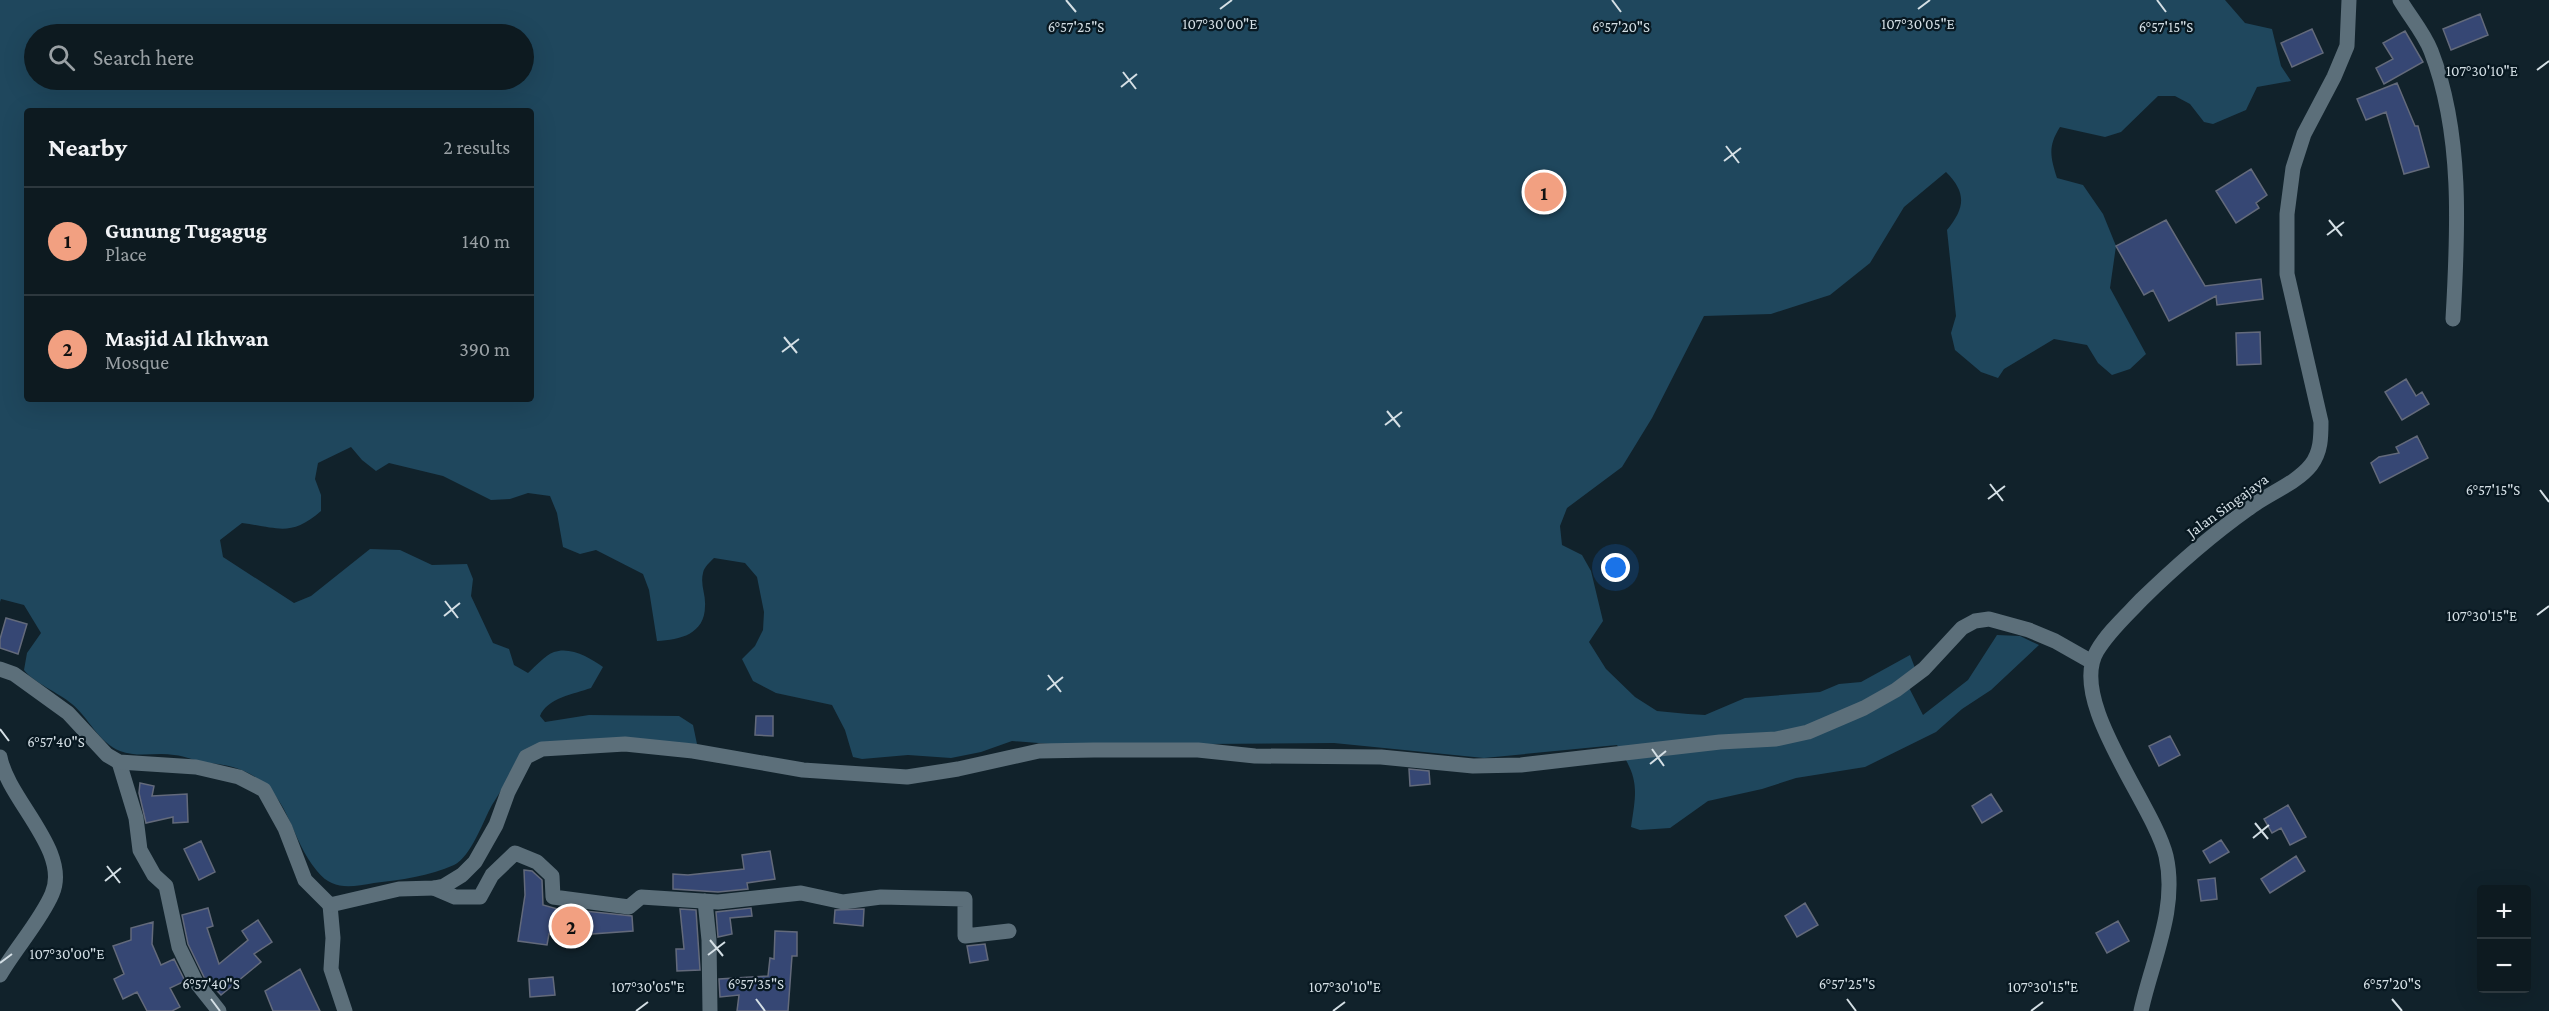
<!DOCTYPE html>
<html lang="en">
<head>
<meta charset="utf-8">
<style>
  body { margin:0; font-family:"Crimson Pro",serif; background:#1b272d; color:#f1f3f6 }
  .controls { position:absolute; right:18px; bottom:18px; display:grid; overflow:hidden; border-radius:6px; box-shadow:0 6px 24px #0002 }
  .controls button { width:54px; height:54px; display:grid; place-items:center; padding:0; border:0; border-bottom:2px solid #2d383e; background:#0d1a20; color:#f1f3f6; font:30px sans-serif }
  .you { position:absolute; left:1616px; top:568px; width:21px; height:21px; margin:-15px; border:4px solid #fff; border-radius:50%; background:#1a73e8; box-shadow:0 0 0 9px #1a73e833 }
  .badge { display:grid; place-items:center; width:39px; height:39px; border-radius:50%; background:#f2a081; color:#111; font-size:20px; font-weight:700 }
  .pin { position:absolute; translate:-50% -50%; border:3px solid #fff; box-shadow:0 2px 6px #0006 }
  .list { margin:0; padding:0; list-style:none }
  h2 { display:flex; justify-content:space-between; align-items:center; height:78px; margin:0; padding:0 24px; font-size:26px }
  h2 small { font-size:20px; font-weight:400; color:#9aa1a5 }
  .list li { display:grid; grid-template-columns:39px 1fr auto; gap:18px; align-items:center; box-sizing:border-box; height:108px; padding:0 24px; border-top:2px solid #2d383e }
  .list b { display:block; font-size:22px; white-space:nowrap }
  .list p { margin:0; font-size:20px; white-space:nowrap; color:#9aa1a5 }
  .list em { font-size:20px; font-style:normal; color:#9aa1a5 }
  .icon { flex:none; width:33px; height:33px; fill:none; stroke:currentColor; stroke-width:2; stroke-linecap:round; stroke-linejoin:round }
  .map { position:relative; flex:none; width:2549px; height:1011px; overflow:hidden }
  .search { position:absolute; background:#0d1a20; box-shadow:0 6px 24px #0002; left:24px; top:24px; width:510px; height:66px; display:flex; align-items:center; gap:15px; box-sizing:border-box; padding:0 21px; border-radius:33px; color:#9aa1a5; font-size:22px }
  .panel { position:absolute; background:#0d1a20; box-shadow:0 6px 24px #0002; left:24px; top:108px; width:510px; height:294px; border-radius:6px }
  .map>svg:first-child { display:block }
</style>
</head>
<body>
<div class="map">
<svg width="2549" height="1011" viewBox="0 0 2549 1011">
  <rect width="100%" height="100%" fill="#11222b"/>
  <path fill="#1f475d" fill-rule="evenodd" d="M 0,0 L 2225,0 L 2245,23 L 2272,29 L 2281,66 L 2291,81 L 2257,87 L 2246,110 L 2213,124 L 2204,122 L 2190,104 L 2175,96 L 2158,96 L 2121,132 L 2105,137 L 2060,127 C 2048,146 2050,156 2057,178 L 2083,185 L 2103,214 L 2116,246 L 2110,288 L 2146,354 L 2130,369 L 2112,375 L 2098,363 L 2087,345 L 2054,339 L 2004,369 L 1998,378 L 1981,372 L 1955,350 L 1951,333 L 1956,316 L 1947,230 C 1965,208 1967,193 1946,172 L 1904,207 L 1870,263 L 1830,295 L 1771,314 L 1704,316 L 1652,418 L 1622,467 L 1567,508 L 1560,526 L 1562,545 L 1582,555 L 1591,571 L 1603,621 L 1589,642 L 1606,669 L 1635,697 L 1657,711 L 1688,714 L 1705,715 L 1745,698 L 1820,692 L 1839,684 L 1861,682 L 1910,655 L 1915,668 L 1904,678 L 1923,715 L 1968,680 L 1997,635 L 2020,636 L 2039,645 L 1991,690 L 1962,709 L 1936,732 L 1865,767 L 1796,778 L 1762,789 L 1708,801 L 1670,828 L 1640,830 L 1631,827 C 1637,788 1639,779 1617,745 L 1484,758 L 1334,743 L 1064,745 L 1012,741 L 981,752 L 951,758 L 908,755 L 862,759 L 853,757 L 845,730 L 832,705 L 776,693 L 753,681 L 742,659 L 755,646 L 763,630 L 764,612 L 757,577 L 745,563 L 714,558 C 710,562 704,567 703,573 C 700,585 706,595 705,606 C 705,634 680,640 657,641 L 649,590 L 643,574 L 596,550 L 580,554 L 563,547 L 557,513 L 550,496 L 528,493 L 510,499 L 491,500 L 443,476 L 389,463 L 376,471 L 362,460 L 351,447 L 318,463 L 315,479 L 321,495 L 321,511 C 291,537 279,528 242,523 L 220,540 L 223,557 L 294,603 L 311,596 L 370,549 L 400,550 L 432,565 L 467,564 L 473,579 L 471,596 L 493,643 L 509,649 L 514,665 L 528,673 C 535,667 545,655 554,652 C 570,646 591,658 603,667 L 591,688 C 574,694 547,698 540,716 L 545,722 L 589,715 L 679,716 L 693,725 L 697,744 L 585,739 L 530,748 C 517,767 504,785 492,805 C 483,821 471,857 454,865 C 430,876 400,880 374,883 C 351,887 333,891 317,871 C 288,836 291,792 244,771 C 232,766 221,764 209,763 C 197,762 186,756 174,755 C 156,752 138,758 120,751 C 98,742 89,718 72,704 C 59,693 33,682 24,670 L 27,653 L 41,633 L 24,605 L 1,599 L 0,602 ZM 34,34 L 524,34 L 524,80 L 34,80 ZM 27,111 L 531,111 L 531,399 L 27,399 Z"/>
  <path fill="#364774" stroke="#636a7b" stroke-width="1.5" d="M 2480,14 L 2488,35 L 2451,50 L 2443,29 Z
    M 2312,29 L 2323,53 L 2292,67 L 2281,43 Z
    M 2405,31 L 2423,62 L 2384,84 L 2376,68 L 2393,59 L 2383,43 Z
    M 2397,83 L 2415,126 L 2418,126 L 2429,167 L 2404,174 L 2386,112 L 2366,120 L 2357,99 Z
    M 2251,169 L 2267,195 L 2256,203 L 2259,208 L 2236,223 L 2216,191 Z
    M 2166,220 L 2205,286 L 2261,279 L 2263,299 L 2217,305 L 2216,296 L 2169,321 L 2153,290 L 2144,295 L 2116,246 Z
    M 2260,332 L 2261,364 L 2237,365 L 2236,333 Z
    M 2406,379 L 2416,396 L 2422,392 L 2429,404 L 2402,420 L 2385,392 Z
    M 2417,436 L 2428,458 L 2380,483 L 2371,463 L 2379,457 L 2399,453 L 2396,447 Z
    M 6,618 L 27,624 L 18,654 L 0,648 L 0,639 Z
    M 756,716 L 773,716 L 773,736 L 755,735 Z
    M 2170,736 L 2180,755 L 2159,766 L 2149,746 Z
    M 1409,769 L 1429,771 L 1430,784 L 1410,786 Z
    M 140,783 L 154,786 L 152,796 L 187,794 L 188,822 L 173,823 L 173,817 L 146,823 L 139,793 Z
    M 1991,794 L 2002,811 L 1982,823 L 1972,806 Z
    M 2288,805 L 2306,837 L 2290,845 L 2281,828 L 2272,833 L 2264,819 Z
    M 2221,840 L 2229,852 L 2210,863 L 2203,851 Z
    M 201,841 L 215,872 L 199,880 L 184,849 Z
    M 770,851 L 775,879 L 747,883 L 748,889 L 718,892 L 673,889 L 673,874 L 688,875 L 744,869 L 742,855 Z
    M 2296,856 L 2305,871 L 2270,893 L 2261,879 Z
    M 524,870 L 532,871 L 542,880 L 543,905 L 586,917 L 585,911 L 632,916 L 633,931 L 578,935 L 577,940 L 549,934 L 547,945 L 518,941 L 525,895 Z
    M 2215,878 L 2217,899 L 2201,901 L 2198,880 Z
    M 1805,903 L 1818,925 L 1797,937 L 1785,916 Z
    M 208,908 L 213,926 L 207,928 L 219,964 L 248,940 L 242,931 L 258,920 L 272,942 L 254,954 L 261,962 L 221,995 L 204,977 L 188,944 L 182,915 Z
    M 751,908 L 752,916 L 730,918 L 732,934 L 718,937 L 716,912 Z
    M 680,909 L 696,910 L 700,970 L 677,971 L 676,949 L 684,949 Z
    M 864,909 L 863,926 L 834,923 L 835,910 Z
    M 2118,921 L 2129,941 L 2107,953 L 2096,933 Z
    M 153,922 L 152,944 L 161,965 L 174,959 L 185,981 L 170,988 L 180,1007 L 172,1011 L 147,1011 L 137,992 L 123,999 L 114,979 L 124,974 L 113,946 L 131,940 L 131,928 Z
    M 775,931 L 797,932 L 797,956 L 792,956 L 788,1011 L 737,1011 L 739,995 L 720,997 L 719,979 L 768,976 L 770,958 L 774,959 Z
    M 985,944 L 988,960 L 970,963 L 967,946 Z
    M 300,969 L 320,1011 L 273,1011 L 265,991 Z
    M 553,977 L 555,995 L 530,997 L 529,979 Z"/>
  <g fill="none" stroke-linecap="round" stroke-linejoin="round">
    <path stroke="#5c6f7a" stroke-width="15" d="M 2400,0 C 2410,17 2424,33 2431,51 C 2463,133 2458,232 2453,319
      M 119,762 L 136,818 L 140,850 L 154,875 L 166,886 L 179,947 L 196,982 L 219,1011
      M 434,888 L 455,897 L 480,897 L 492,875 L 515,853 L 537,862 L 552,876 L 553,897 L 629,907 L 641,897 L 718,902 L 801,893 L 843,902 L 881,897 L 965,899 L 965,936 L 1009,931
      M 705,901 L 709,940 L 710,1011
      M 330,905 L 333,938 L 331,969 L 345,1011"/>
    <path stroke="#5c6f7a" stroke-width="15" d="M 0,669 L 14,674 L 68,713 L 107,755 L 119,762 L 196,767 L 239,777 L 264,790 L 285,828 L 305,880 L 330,905 L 399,889 L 434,888 L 444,886 L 462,875 L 475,862 L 496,825 L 508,792 L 526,757 L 542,749 L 625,744 L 693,751 L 803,770 L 907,777 L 958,769 L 1039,751 L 1094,750 L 1198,750 L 1255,756 L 1381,757 L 1473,766 L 1521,765 L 1720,742 L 1776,739 L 1808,732 L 1864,708 L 1896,690 L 1924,669 L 1962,628 L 1975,621 L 1989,619 L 2029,630 L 2055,641 L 2092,662
      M 0,757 C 8,800 71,851 52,894 C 41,920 15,949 0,975
      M 2141,1011 C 2152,960 2178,909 2166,856 C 2154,805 2067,701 2097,651 C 2108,632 2126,616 2141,600 C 2175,567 2210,536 2248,509 C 2267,494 2296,484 2311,465 C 2321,452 2321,437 2321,422 L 2287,274 L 2287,214 L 2293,168 L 2304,134 L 2334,77 L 2347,46 L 2349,0"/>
  </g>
  <path fill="none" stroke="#d4dfe5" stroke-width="2" d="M 1066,0 L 1076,12M 1612,0 L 1621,12M 2157,0 L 2166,12M 1220,9 L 1232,0M 1918,9 L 1930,0M 2537,70 L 2549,61M 1123,72 L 1136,89M 1121,87 L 1137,74M 1726,146 L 1739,163M 1724,161 L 1741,148M 2329,220 L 2342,236M 2327,235 L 2344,222M 784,337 L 797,353M 782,352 L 799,339M 1387,411 L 1400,427M 1385,425 L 1402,412M 1990,484 L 2003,501M 2540,490 L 2549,502M 1988,499 L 2005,486M 445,601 L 458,618M 2537,615 L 2549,606M 444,616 L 460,603M 1048,675 L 1061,692M 1047,690 L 1063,677M 0,729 L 9,741M 1652,749 L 1664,766M 1650,764 L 1666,751M 2255,823 L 2268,839M 2253,838 L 2269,825M 107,866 L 120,883M 105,881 L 121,868M 710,940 L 723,956M 708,955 L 725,942M 0,963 L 12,954M 211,999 L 220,1011M 756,999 L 765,1011M 1847,999 L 1856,1011M 2392,999 L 2402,1011M 636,1011 L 648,1002M 1333,1011 L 1345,1002M 2031,1011 L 2043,1002"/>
  <g text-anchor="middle" stroke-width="4.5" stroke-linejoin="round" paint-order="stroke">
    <g font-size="16" fill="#d4dfe5" stroke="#081821">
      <text transform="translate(2227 505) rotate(-36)" y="6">Jalan Singajaya</text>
    </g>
  </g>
  <g font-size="15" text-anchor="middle" fill="#d4dfe5" stroke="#081821" stroke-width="4.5" stroke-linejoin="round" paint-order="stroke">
    <text x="1918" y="29">107°30'05"E</text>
    <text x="1220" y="29">107°30'00"E</text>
    <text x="1076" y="32">6°57'25"S</text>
    <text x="1621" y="32">6°57'20"S</text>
    <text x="2166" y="32">6°57'15"S</text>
    <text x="2482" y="76">107°30'10"E</text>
    <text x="2493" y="495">6°57'15"S</text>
    <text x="2482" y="621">107°30'15"E</text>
    <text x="56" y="747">6°57'40"S</text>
    <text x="67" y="959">107°30'00"E</text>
    <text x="211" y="989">6°57'40"S</text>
    <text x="756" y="989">6°57'35"S</text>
    <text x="1847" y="989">6°57'25"S</text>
    <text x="2392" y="989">6°57'20"S</text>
    <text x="648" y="992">107°30'05"E</text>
    <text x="1345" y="992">107°30'10"E</text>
    <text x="2043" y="992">107°30'15"E</text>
  </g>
</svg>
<div class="controls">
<button>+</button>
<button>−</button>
</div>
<div class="you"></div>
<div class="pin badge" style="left:1544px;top:192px">1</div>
<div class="pin badge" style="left:571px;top:926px">2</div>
<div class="search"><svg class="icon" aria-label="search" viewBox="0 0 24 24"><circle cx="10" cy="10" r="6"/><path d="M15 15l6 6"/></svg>Search here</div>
<section class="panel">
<h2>Nearby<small>2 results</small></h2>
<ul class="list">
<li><span class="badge">1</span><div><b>Gunung Tugagug</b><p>Place</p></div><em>140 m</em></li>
<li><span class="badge">2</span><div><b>Masjid Al Ikhwan</b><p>Mosque</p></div><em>390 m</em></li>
</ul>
</section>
</div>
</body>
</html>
